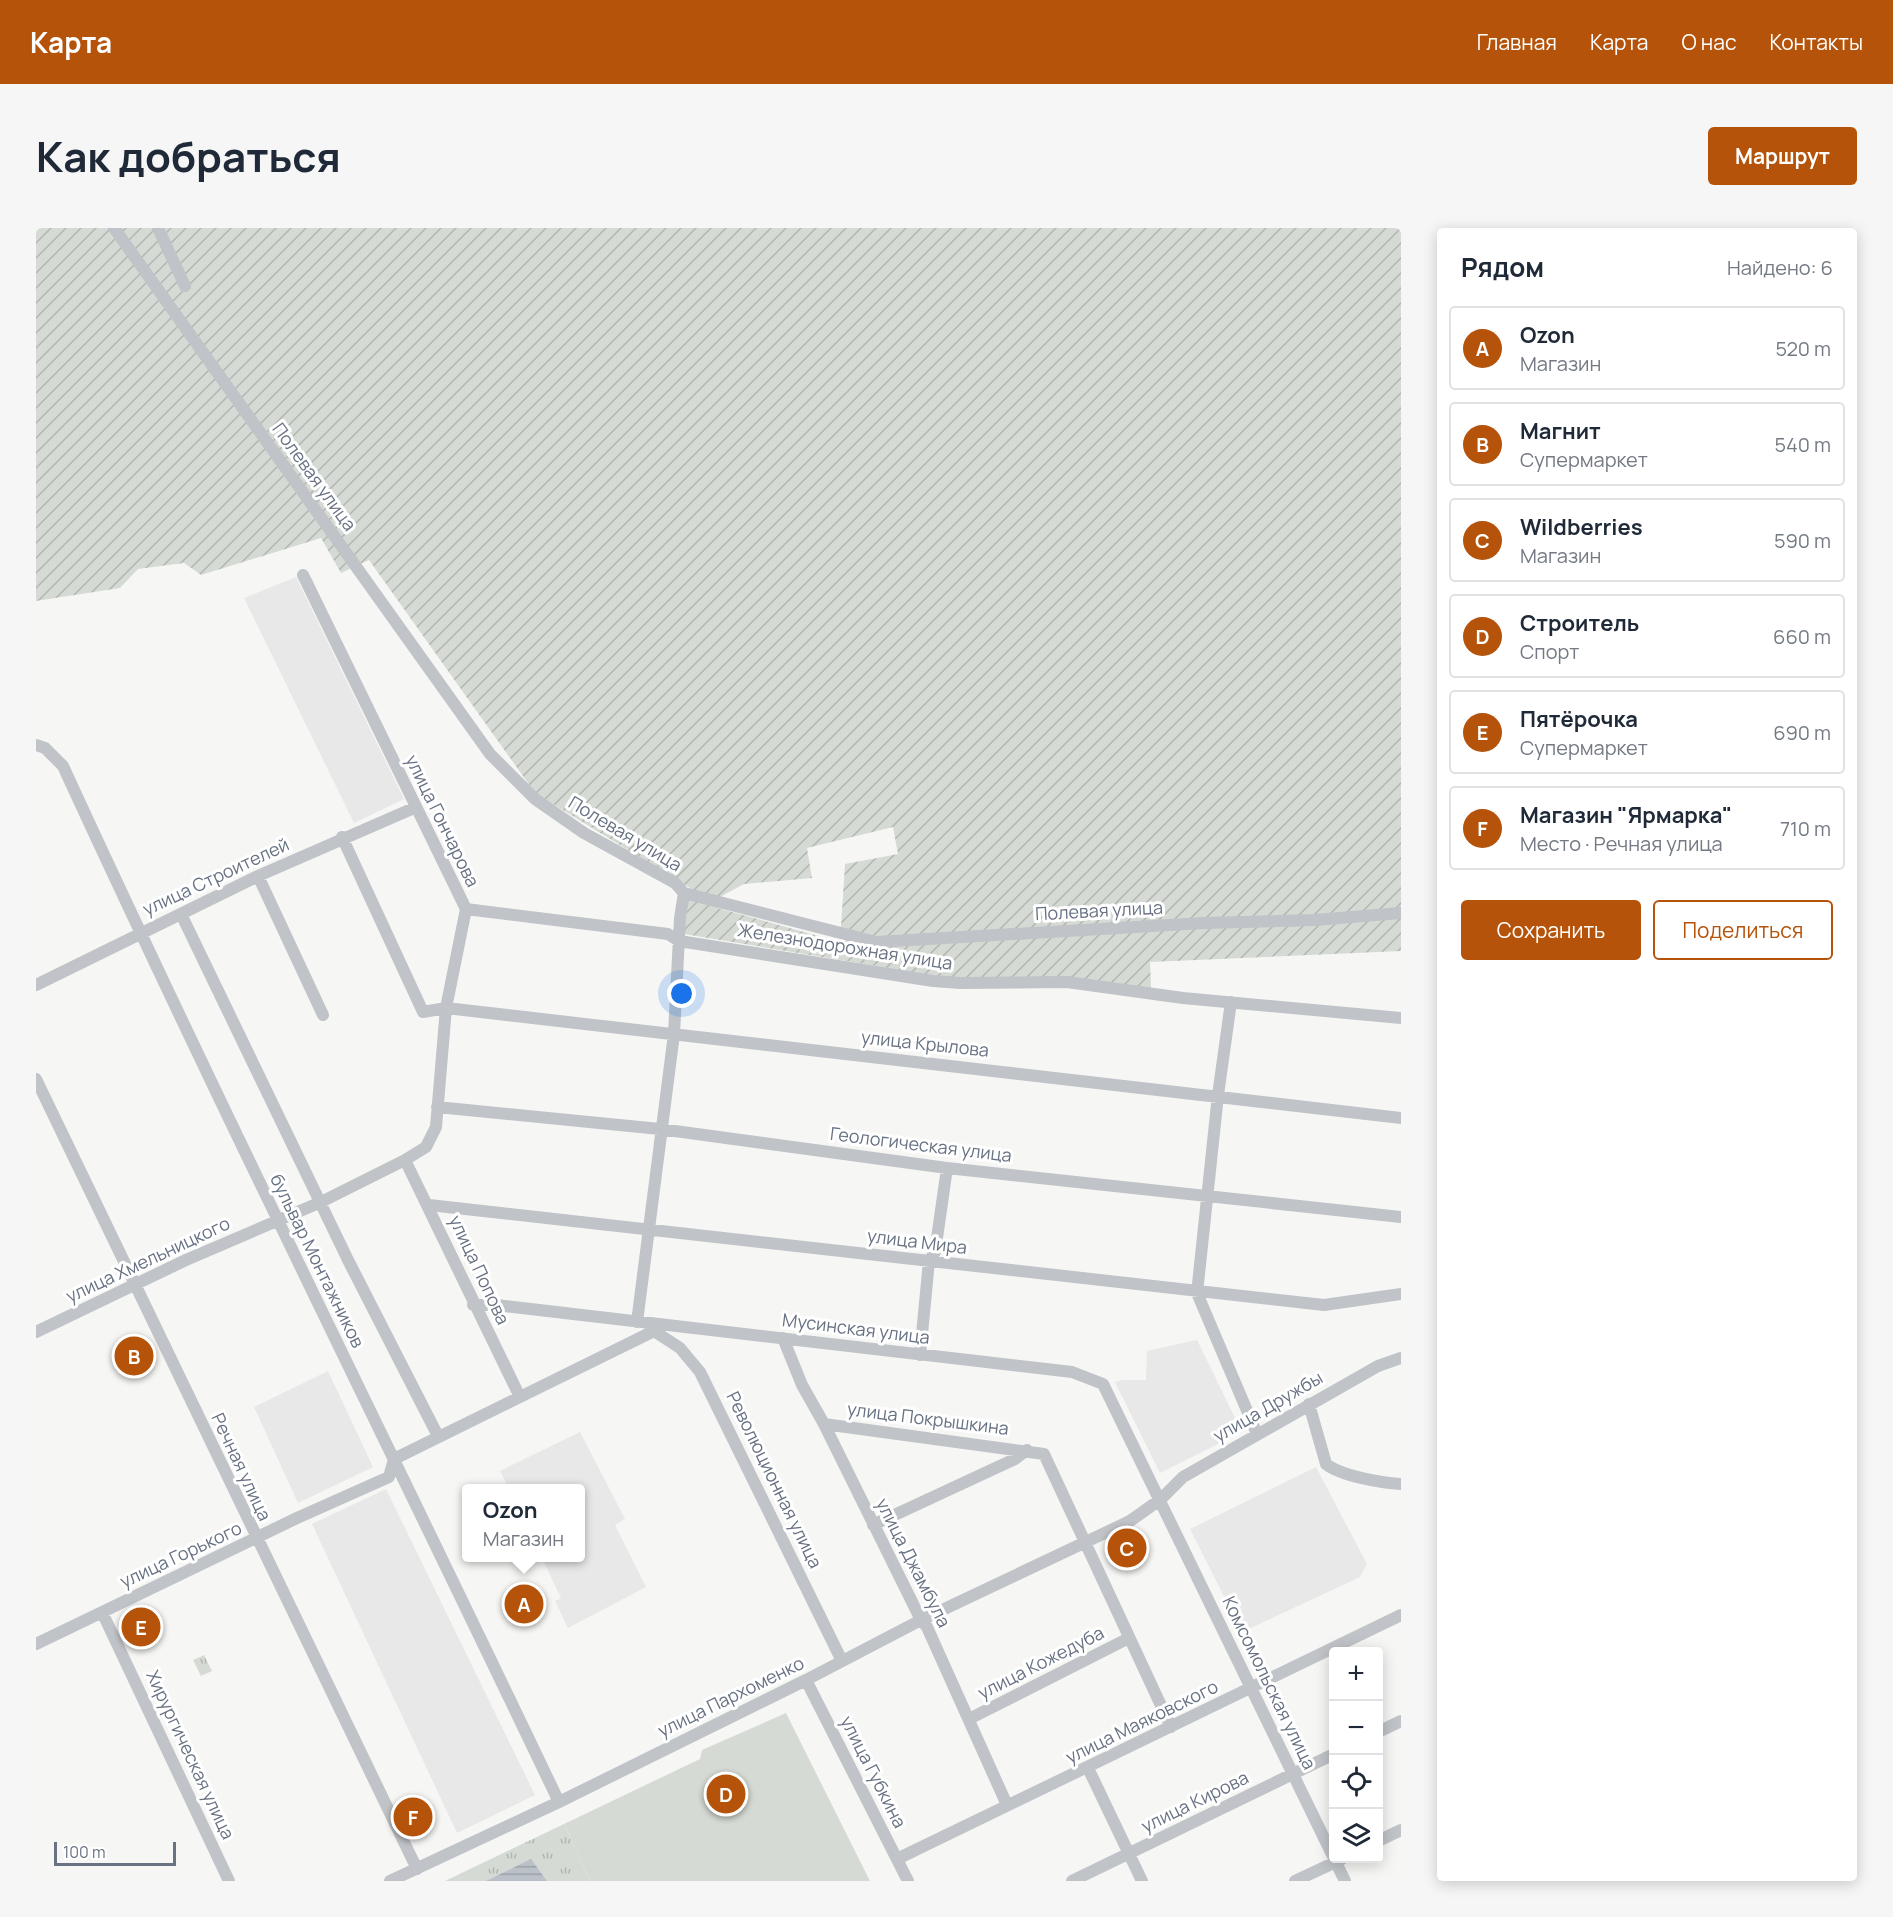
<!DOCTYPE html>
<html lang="ru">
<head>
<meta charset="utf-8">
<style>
  body { margin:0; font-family:Manrope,sans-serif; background:#f6f6f7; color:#1f2937 }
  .controls { position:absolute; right:18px; bottom:18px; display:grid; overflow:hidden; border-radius:6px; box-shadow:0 3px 15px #0003 }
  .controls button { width:54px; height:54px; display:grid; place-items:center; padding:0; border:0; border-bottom:2px solid #e0e1e3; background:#fff; color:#1f2937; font:30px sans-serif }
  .scale { position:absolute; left:18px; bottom:15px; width:122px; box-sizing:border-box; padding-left:6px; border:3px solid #687283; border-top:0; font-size:16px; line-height:21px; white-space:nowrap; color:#687283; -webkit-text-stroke:4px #fff; paint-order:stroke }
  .you { position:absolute; left:646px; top:766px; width:21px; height:21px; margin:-15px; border:4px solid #fff; border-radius:50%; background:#1a73e8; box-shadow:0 0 0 9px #1a73e833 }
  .badge { display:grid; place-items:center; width:39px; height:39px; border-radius:50%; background:#b45309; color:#fff; font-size:20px; font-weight:700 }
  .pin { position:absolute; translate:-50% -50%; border:3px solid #fff; box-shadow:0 2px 6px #0006 }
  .popup { position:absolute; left:426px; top:1256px; width:123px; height:78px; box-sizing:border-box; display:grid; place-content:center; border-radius:6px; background:#fff; filter:drop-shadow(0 2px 4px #0005); font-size:20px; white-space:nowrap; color:#747a83 }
  .popup b { font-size:22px; color:#1f2937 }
  .popup::after { content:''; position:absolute; left:50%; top:100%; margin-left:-12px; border:12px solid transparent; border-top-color:#fff }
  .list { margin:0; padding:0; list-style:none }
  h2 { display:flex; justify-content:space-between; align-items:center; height:78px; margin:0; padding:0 24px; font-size:26px }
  h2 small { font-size:20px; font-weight:400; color:#747a83 }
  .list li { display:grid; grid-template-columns:39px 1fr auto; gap:18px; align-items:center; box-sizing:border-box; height:84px; margin:0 12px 12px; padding:0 12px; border:2px solid #e0e1e3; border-radius:6px }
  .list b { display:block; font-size:22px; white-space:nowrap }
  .list p { margin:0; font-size:20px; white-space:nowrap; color:#747a83 }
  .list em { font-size:20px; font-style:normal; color:#747a83 }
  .actions { display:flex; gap:12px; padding:18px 24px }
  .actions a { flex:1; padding:14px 0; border:2px solid #b45309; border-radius:6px; text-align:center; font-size:21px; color:#b45309 }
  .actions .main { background:#b45309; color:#fff }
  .icon { flex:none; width:33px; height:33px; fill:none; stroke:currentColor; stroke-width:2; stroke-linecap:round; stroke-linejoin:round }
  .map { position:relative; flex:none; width:1365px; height:1653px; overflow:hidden; border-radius:6px }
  header { display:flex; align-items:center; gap:36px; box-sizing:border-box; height:84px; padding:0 30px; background:#b45309; color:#fff }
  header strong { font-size:28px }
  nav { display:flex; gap:33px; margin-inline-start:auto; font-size:21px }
  .intro { display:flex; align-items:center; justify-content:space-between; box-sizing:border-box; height:144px; padding:0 36px }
  h1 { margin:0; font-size:42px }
  .button { padding:15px 27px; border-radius:6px; background:#b45309; color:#fff; font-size:21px; font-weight:700 }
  main { display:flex; gap:36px; padding:0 36px }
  aside { flex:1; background:#fff; border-radius:6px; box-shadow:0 3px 15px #0003 }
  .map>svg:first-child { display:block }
</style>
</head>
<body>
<header>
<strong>Карта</strong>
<nav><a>Главная</a><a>Карта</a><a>О нас</a><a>Контакты</a></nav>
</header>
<div class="intro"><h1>Как добраться</h1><a class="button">Маршрут</a></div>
<main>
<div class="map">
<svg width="1365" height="1653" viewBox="0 0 1365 1653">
  <defs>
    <pattern id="park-tufts" width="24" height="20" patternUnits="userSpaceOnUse" patternTransform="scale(1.5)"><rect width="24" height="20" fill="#d5dbd4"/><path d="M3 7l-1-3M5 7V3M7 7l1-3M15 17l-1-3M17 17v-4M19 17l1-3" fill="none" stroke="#b1b6b1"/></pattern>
    <pattern id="garden-furrows" width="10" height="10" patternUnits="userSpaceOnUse" patternTransform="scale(1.5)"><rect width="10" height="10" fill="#d5dbd4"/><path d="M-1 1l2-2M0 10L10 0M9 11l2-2" fill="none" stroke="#b1b6b1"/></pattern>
    <pattern id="water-rules" width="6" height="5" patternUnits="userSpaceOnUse" patternTransform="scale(1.5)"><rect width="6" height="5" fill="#bac1c8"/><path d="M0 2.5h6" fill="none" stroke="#9ba1a8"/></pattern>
  </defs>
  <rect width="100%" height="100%" fill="#f6f7f4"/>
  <path fill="#e7e8e7" d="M 260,349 L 368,571 L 318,595 L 208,370 Z
    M 1161,1112 L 1204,1200 L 1200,1207 L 1124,1245 L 1079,1154 L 1086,1152 L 1110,1152 L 1111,1123 Z
    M 292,1143 L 337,1239 L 262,1275 L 218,1179 Z
    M 544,1204 L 589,1291 L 579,1297 L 610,1359 L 532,1400 L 519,1373 L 525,1370 L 506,1330 L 545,1330 L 545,1260 L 473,1260 L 464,1243 Z
    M 1280,1239 L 1331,1336 L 1324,1349 L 1206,1404 L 1154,1301 Z
    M 350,1261 L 499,1567 L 421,1605 L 276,1296 Z"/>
  <path fill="url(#park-tufts)" d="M 168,1427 L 176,1443 L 165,1448 L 157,1432 Z
    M 528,1596 L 554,1653 L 409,1653 Z"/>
  <path fill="url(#garden-furrows)" fill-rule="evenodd" d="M 0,0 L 1365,0 L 1365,723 L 1114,734 L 1115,760 L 918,751 L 648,706 L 654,660 L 499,565 L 333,332 L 305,345 L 285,310 L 165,347 L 148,335 L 102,341 L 84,360 L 0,373 ZM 857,599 L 862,626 L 809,636 L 804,714 L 682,680 L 684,669 L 708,656 L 776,650 L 771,620 Z"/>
  <path fill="#d5dbd4" d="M 750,1485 L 834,1653 L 554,1653 L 528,1596 L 664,1531 L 666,1522 Z"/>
  <path fill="url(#water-rules)" d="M 495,1631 L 511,1653 L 450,1653 Z"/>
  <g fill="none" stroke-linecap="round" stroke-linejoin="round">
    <path stroke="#c0c3c7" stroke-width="12" d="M 78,0 L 454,526 L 499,571 L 548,605 L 639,655 L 648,665 L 840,714 L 1168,695 L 1279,692 L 1365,685
      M 122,0 L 149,58
      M 0,517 L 9,520 L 27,538 C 187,886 358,1228 523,1574
      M 306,609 L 387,784 L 410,780 L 1365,890
      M 222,648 L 287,787
      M 430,681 L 632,706 L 643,713 L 897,753 L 924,755 L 1031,754 L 1147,770 L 1365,790
      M 145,686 L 312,1032 L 402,1208
      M 0,757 L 222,648 L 378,580
      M 1195,774 L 1182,867 L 1161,1065 L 1221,1206
      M 0,851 L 381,1641
      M 401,879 L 624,901 L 911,940 L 1365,989
      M 369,932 L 483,1167
      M 393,977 L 1288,1077 L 1365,1066
      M 437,1077 L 460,1077 L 1036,1144 L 1067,1156 L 1309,1653
      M 601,1094 L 638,806 L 644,690 L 648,665
      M 618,1103 L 644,1120 L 664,1144 L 806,1433
      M 0,1104 L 150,1032 L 285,974 L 369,932 L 390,919 L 400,899 L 410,780 L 430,681 L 267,347
      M 747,1110 L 766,1157 L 788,1196 L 885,1392 L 891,1399 L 971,1577
      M 884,1127 L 893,1033 L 899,1024 L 911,940
      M 1273,1176 L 1290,1236 C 1305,1248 1346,1255 1365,1256
      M 788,1196 L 1008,1226 L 1135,1499
      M 837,1297 L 979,1231 L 991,1222
      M 66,1384 L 193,1653
      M 0,1416 L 261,1290 L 353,1249 L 358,1231 L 618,1103 L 621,1097
      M 770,1452 L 872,1653
      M 933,1491 L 1093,1410
      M 1342,1504 L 1365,1493
      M 1052,1540 L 1106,1653
      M 1342,1613 L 1365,1602
      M 861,1631 L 1365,1387
      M 354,1653 L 523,1574 L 770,1452 L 885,1392 L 1094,1293 L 1125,1271 L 1147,1249 L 1342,1138 L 1365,1130
      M 1036,1653 L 1298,1526
      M 1259,1653 L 1306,1631"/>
  </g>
  <g text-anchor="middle" stroke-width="6" stroke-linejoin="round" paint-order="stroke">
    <g font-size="18" fill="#687283" stroke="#fff">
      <text transform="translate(278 249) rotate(54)" y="6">Полевая улица</text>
      <text transform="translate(406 593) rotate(64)" y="6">улица Гончарова</text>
      <text transform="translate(589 606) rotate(31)" y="6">Полевая улица</text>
      <text transform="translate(180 649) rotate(-25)" y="6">улица Строителей</text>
      <text transform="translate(1063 683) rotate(-3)" y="6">Полевая улица</text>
      <text transform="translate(809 719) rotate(9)" y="6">Железнодорожная улица</text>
      <text transform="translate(889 816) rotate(6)" y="6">улица Крылова</text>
      <text transform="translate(885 917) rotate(7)" y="6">Геологическая улица</text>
      <text transform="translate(881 1014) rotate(7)" y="6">улица Мира</text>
      <text transform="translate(112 1032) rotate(-25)" y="6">улица Хмельницкого</text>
      <text transform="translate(281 1033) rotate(64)" y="6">бульвар Монтажников</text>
      <text transform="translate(443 1042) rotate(65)" y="6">улица Попова</text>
      <text transform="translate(820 1101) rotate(7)" y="6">Мусинская улица</text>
      <text transform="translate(1232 1179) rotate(-30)" y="6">улица Дружбы</text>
      <text transform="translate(892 1191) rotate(7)" y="6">улица Покрышкина</text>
      <text transform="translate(205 1239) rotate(65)" y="6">Речная улица</text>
      <text transform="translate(738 1252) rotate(64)" y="6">Революционная улица</text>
      <text transform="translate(145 1327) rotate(-25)" y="6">улица Горького</text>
      <text transform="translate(877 1335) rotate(63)" y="6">улица Джамбула</text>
      <text transform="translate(1005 1435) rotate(-27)" y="6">улица Кожедуба</text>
      <text transform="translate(1233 1455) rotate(64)" y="6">Комсомольская улица</text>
      <text transform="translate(695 1469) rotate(-26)" y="6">улица Пархоменко</text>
      <text transform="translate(1106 1494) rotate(-26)" y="6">улица Маяковского</text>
      <text transform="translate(154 1527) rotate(65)" y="6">Хирургическая улица</text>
      <text transform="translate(837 1544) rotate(63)" y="6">улица Губкина</text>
      <text transform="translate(1159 1574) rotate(-26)" y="6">улица Кирова</text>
    </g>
  </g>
</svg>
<div class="controls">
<button>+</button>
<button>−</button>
<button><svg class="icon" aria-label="locate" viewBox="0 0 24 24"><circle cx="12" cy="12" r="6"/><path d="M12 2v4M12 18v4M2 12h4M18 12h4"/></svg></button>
<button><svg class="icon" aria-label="layers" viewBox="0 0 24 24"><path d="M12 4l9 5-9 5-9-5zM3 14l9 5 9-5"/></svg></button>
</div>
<div class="scale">100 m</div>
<div class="you"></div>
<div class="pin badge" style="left:488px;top:1376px">A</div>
<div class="popup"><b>Ozon</b>Магазин</div>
<div class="pin badge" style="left:98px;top:1128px">B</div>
<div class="pin badge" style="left:1091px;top:1320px">C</div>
<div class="pin badge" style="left:690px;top:1566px">D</div>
<div class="pin badge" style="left:105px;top:1399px">E</div>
<div class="pin badge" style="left:377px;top:1589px">F</div>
</div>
<aside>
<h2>Рядом<small>Найдено: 6</small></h2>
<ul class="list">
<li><span class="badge">A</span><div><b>Ozon</b><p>Магазин</p></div><em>520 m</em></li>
<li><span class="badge">B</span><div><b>Магнит</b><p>Супермаркет</p></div><em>540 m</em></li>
<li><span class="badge">C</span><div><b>Wildberries</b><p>Магазин</p></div><em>590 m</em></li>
<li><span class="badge">D</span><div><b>Строитель</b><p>Спорт</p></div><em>660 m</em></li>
<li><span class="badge">E</span><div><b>Пятёрочка</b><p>Супермаркет</p></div><em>690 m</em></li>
<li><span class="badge">F</span><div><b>Магазин &quot;Ярмарка&quot;</b><p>Место · Речная улица</p></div><em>710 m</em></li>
</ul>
<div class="actions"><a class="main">Сохранить</a><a>Поделиться</a></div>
</aside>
</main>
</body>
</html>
